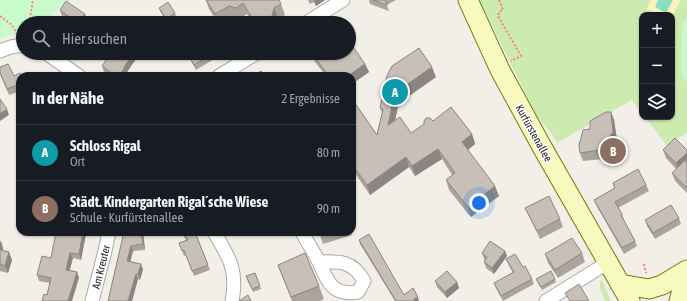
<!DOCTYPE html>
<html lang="de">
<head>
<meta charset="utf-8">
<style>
  body { margin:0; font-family:"Asap Condensed",sans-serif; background:#242831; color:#f1f3f6 }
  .controls { position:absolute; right:12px; top:12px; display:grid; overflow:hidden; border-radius:8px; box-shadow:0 1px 3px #0004 }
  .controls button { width:36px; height:36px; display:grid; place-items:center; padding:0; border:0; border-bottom:1px solid #363941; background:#171b24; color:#f1f3f6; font:20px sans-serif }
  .you { position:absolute; left:479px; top:203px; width:14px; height:14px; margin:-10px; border:3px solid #fff; border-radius:50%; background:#1a73e8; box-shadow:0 0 0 6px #1a73e833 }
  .badge { display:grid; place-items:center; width:26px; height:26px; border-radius:50%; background:#2563eb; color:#fff; font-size:13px; font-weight:700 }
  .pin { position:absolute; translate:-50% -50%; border:2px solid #fff; box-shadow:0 1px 4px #0006 }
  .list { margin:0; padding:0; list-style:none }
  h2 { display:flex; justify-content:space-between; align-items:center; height:52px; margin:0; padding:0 16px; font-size:17px }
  h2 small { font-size:13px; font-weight:400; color:#9ea1a6 }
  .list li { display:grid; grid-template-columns:26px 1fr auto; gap:12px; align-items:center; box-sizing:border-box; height:56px; padding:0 16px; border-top:1px solid #363941 }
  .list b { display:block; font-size:15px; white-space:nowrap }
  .list p { margin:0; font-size:13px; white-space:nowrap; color:#9ea1a6 }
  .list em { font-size:13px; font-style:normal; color:#9ea1a6 }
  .icon { flex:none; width:22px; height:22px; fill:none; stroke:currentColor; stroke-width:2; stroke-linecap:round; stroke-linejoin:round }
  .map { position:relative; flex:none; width:687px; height:301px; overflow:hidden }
  .search { position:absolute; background:#171b24; box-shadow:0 1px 3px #0004; left:16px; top:16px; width:340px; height:44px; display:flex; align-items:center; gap:10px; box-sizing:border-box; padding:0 14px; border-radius:22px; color:#9ea1a6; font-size:15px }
  .panel { position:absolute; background:#171b24; box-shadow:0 1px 3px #0004; left:16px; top:72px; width:340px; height:164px; border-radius:12px }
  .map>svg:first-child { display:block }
</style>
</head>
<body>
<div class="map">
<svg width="687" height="301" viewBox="0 0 687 301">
  <rect width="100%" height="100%" fill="#f2efe9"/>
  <path fill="#cdebb0" d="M 479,0 L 687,0 L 687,16 L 682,27 L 682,76 L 687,81 L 687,133 L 678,138 L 668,147 L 645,117 L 672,117 L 672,15 L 642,15 L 642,113 L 632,100 L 557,143 L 554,137 L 537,116 Z
    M 602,280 L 611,301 L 605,301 L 600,289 L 600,282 Z"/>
  <path fill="#fff1ba" d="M 651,0 L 681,0 L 672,17 L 672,15 L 659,15 L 647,9 Z"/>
  <path fill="#c8facc" d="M 0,0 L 71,0 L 53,12 L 48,23 L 23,23 L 23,35 L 12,34 L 0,39 Z
    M 687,16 L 687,81 L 682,76 L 681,69 L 682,27 Z"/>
  <path fill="#88e0be" d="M 658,0 L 673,0 L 666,13 L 655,7 Z"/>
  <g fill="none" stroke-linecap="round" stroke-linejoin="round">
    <g stroke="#a9a9a9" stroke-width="15">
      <path id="street" d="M 306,23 L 343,0
        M 0,51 L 11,47 L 23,45
        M 46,53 L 79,76
        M 219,76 L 257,53
        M 214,232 C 229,257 238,270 232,301
        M 302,232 C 307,242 314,252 319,262 C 328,282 332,296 358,292 L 364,281 C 353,261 340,261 319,262
        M 92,301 L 105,251 L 109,232
        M 546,301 L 607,263"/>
    </g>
    <g stroke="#707d05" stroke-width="21">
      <path id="secondary" d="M 468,0 L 500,70 L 542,147 L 630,301
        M 620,284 L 649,289 L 662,285 L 687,270
        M 679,301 L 687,272"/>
    </g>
    <path stroke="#fa8072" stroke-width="2" stroke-dasharray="2 2" stroke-linecap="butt" d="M 499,0 L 503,10 L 499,12 L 498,16 L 521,56 L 511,61
      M 0,16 L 12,25 L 17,34
      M 29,23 L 33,0
      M 644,264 L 646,273"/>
    <use href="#street" stroke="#fff" stroke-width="13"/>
    <use href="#secondary" stroke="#f7fabf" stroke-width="19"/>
  </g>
  <path fill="#aba49e" d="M 206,0 L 279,0 L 281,4 L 285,15 L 278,19 L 277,23 L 253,23 L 247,14 L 240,18 L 233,16 L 221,23 L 218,23 L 209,9 Z
    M 308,0 L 325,0 L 316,6 L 314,2 L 310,4 Z
    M 369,0 L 396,0 L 387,5 L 389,11 L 370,4 Z
    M 159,8 L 175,13 L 176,16 L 167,22 L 160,11 Z
    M 60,10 L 87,20 L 85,23 L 63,23 L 66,19 L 62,16 Z
    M 111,53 L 137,53 L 138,56 L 127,72 L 127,73 L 125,76 L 110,76 L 104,72 L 102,66 Z
    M 214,53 L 216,58 L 196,70 L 191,61 L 189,56 Z
    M 312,54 L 365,64 L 369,72 L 352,84 L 352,76 L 326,76 L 315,62 Z
    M 0,74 L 20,76 L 20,91 L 9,95 Z
    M 387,76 L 436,77 L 409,96 L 402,88 L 395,120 L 411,133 L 433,121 L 472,134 L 475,144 L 468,150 L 499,196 L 471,217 L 449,190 L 446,180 L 452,175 L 442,159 L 415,176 L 409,167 L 370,195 L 352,169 L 352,99 L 377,135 L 382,113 L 380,108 Z
    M 611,112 L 614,120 L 617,140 L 603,159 L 583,161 L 580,153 Z
    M 663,150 L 687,150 L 687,193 L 675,181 L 672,173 L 676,169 L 666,158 Z
    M 613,183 L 646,185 L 649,191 L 618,208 L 622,214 L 624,220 L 635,241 L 637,246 L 624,254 L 596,205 L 594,200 L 614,188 Z
    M 525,208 L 560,219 L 563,227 L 540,239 L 529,216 Z
    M 679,218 L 681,224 L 655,239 L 647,226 L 645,220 Z
    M 124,232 L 143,232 L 145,250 L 133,251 L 130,262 L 143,269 L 140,280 L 138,279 L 132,301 L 108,301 Z
    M 181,232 L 195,232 L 210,270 L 194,276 L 186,255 L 184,256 L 179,243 L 186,240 Z
    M 319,232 L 351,232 L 352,235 L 323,244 Z
    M 86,234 L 81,260 L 73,258 L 70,270 L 77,272 L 79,278 L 47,295 L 50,283 L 39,281 L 37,275 L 51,258 Z
    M 359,240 L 404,295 L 419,301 L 395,301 L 360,244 Z
    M 0,241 L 3,250 L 12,260 L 8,273 L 0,271 Z
    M 505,251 L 507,256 L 494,274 L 486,268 L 484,262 L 485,260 L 484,259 L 482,253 Z
    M 582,253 L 585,262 L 558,278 L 548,263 L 545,254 Z
    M 506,259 L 532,279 L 534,284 L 503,301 L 496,288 L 494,283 L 513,273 L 508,264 Z
    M 278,265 L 319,286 L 324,299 L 320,301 L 292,301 Z
    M 255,273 L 261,289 L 253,292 L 246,276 Z
    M 536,279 L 555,279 L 556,282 L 542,290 Z
    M 435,281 L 457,282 L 459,288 L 447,298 L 437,287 Z"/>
  <path fill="#8b8681" d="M 314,0 L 325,0 L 316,6 Z
    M 274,8 L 278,19 L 277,23 L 265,23 L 265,21 Z
    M 85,14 L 87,20 L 85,23 L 79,23 Z
    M 256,19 L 258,23 L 255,23 L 254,21 Z
    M 134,53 L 137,53 L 138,56 L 127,72 L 127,73 L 125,76 L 119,76 L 124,67 Z
    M 365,64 L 369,72 L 352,84 L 352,76 L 348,76 Z
    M 432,67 L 436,77 L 409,96 L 405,86 Z
    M 398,78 L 402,88 L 392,135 L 388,125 Z
    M 7,109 L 9,115 L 0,121 L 0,114 Z
    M 611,112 L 614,120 L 617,140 L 603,159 L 600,150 Z
    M 472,134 L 475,144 L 465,152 L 462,142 Z
    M 438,149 L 442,159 L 415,176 L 412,166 Z
    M 687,153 L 687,164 L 679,172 L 676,163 Z
    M 406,157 L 409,167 L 370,195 L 367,185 Z
    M 495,186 L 499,196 L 471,217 L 468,207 Z
    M 83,232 L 85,232 L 86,234 L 81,260 L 79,254 Z
    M 141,232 L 143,232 L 145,250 L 143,244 Z
    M 1,241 L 3,248 L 4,257 L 1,250 Z
    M 131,246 L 133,251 L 129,267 L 127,261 Z
    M 505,251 L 507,256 L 494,274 L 492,268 Z
    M 9,252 L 12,260 L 8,273 L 5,266 Z
    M 70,253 L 73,258 L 68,275 L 66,270 Z
    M 141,264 L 143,269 L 140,280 L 138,274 Z
    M 77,272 L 79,278 L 72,301 L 68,301 Z
    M 136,274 L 138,279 L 132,301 L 128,301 Z
    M 457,282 L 459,288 L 447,298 L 445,292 Z
    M 418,297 L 419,301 L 414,301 L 414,299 Z"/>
  <path fill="#c7bfb8" stroke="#8b8681" d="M 206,0 L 279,0 L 281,4 L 274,8 L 272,16 L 265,21 L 261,23 L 259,23 L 256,19 L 254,21 L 243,3 L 236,8 L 229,6 L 215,14 Z
    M 373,0 L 385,0 L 387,5 Z
    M 66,1 L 85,14 L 79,23 L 63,23 L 68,16 L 60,10 Z
    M 168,2 L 175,13 L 166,19 L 159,8 Z
    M 349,41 L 365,64 L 348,76 L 329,76 L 312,54 L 313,53 L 349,53 Z
    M 419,48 L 432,67 L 405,86 L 398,78 L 388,125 L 400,117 L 411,133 L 424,124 L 424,121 L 426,118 L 430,118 L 433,121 L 451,107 L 472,134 L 462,142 L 495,186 L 468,207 L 446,180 L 455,173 L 438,149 L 412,166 L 406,157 L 367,185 L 352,164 L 352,99 L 377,135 L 383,109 L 380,108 L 387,76 L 392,66 Z
    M 111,53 L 134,53 L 124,67 L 125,67 L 119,76 L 116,76 L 102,66 Z
    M 194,53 L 214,53 L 194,65 L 189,56 Z
    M 8,64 L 14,76 L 20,73 L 22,76 L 20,76 L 20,84 L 7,89 L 0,73 L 0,67 Z
    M 261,71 L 265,76 L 253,76 Z
    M 0,99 L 7,109 L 0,114 Z
    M 606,112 L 611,112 L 613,132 L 600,150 L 580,153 L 579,145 L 583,130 L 590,129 L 590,121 Z
    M 675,138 L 687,150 L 687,153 L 676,163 L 663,150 Z
    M 685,160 L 687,163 L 687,188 L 672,173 Z
    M 638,169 L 646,185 L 615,202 L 622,214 L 621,215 L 635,241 L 622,248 L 594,200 L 615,188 L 613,183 Z
    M 549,196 L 560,219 L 537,231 L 525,208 Z
    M 671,205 L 679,218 L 653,233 L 645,220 Z
    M 56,232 L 83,232 L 79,254 L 70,253 L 66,270 L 77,272 L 68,301 L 42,301 L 44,294 L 47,295 L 51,278 L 37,275 L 42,256 L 51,258 Z
    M 124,232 L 141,232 L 143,244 L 131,246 L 127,261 L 141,264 L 138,274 L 136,274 L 128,301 L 108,301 Z
    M 183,232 L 195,232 L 208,265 L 192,271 L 184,250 L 182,251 L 179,243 L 188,240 Z
    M 369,234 L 404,295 L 413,288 L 418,297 L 414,299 L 414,301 L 396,301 L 359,240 Z
    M 572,238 L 582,253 L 555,270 L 545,254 Z
    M 0,241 L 1,250 L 9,252 L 5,266 L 0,264 Z
    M 490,241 L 505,251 L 492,268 L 484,262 L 487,257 L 482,253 Z
    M 305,253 L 319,286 L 291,297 L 278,265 Z
    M 515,254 L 523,267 L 525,266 L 532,279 L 501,296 L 494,283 L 514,272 L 506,259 Z
    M 447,271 L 457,282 L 445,292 L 435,281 Z
    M 551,271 L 555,279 L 541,287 L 536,279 Z
    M 255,273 L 260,286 L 252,289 L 246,276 Z
    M 579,284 L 589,301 L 570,301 L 565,293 Z
    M 248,295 L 251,301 L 239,301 Z"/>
  <g text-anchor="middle" stroke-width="3" stroke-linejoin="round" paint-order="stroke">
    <g font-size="11" fill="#222" stroke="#fff">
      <text transform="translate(534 133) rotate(61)" y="4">Kurfürstenallee</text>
      <text transform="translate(101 267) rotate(-76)" y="4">Am Kreuter</text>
    </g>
  </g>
</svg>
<div class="controls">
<button>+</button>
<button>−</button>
<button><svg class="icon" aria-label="layers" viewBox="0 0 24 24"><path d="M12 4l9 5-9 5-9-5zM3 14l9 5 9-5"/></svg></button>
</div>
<div class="you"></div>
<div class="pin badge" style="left:395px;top:92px;background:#0f9aa8">A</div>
<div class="pin badge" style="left:613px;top:151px;background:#8d6e63">B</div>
<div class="search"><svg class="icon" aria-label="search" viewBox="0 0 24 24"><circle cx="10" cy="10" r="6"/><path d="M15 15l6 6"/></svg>Hier suchen</div>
<section class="panel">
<h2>In der Nähe<small>2 Ergebnisse</small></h2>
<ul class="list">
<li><span class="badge" style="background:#0f9aa8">A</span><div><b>Schloss Rigal</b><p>Ort</p></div><em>80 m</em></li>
<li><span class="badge" style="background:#8d6e63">B</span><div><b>Städt. Kindergarten Rigal´sche Wiese</b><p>Schule · Kurfürstenallee</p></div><em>90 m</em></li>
</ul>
</section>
</div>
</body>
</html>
